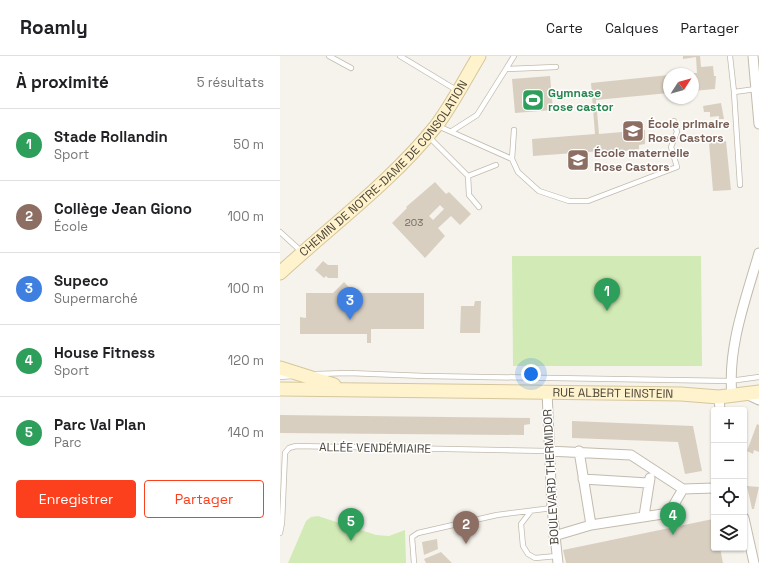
<!DOCTYPE html>
<html lang="fr">
<head>
<meta charset="utf-8">
<style>
  body { margin:0; font-family:"Space Grotesk",sans-serif; background:#f6f6f6; color:#202124 }
  .controls { position:absolute; right:12px; bottom:12px; display:grid; overflow:hidden; border-radius:4px; box-shadow:0 1px 3px #0004 }
  .controls button { width:36px; height:36px; display:grid; place-items:center; padding:0; border:0; border-bottom:1px solid #e0e0e0; background:#fff; color:#202124; font:20px sans-serif }
  .compass { position:absolute; left:383px; top:12px; width:36px; height:36px; border-radius:50%; background:#fff; box-shadow:0 1px 3px #0004; rotate:54deg }
  .you { position:absolute; left:251px; top:318px; width:14px; height:14px; margin:-10px; border:3px solid #fff; border-radius:50%; background:#1a73e8; box-shadow:0 0 0 6px #1a73e833 }
  .badge { display:grid; place-items:center; width:26px; height:26px; border-radius:50%; background:#fc3f1d; color:#fff; font-size:13px; font-weight:700 }
  .pin { position:absolute; translate:-50% -33px; filter:drop-shadow(0 1px 2px #0008) }
  .pin::after { content:''; position:absolute; top:21px; width:14px; height:12px; background:inherit; clip-path:polygon(0 0,100% 0,50% 100%) }
  .list { margin:0; padding:0; list-style:none }
  h2 { display:flex; justify-content:space-between; align-items:center; height:52px; margin:0; padding:0 16px; font-size:17px }
  h2 small { font-size:13px; font-weight:400; color:#757577 }
  .list li { display:grid; grid-template-columns:26px 1fr auto; gap:12px; align-items:center; box-sizing:border-box; height:72px; padding:0 16px; border-top:1px solid #e0e0e0 }
  .list b { display:block; font-size:15px; white-space:nowrap }
  .list p { margin:0; font-size:13px; white-space:nowrap; color:#757577 }
  .list em { font-size:13px; font-style:normal; color:#757577 }
  .actions { display:flex; gap:8px; padding:12px 16px }
  .actions a { flex:1; padding:9px 0; border:1px solid #fc3f1d; border-radius:4px; text-align:center; font-size:14px; color:#fc3f1d }
  .actions .main { background:#fc3f1d; color:#fff }
  .icon { flex:none; width:22px; height:22px; fill:none; stroke:currentColor; stroke-width:2; stroke-linecap:round; stroke-linejoin:round }
  .map { position:relative; flex:none; width:479px; height:507px; overflow:hidden }
  header { display:flex; align-items:center; gap:24px; box-sizing:border-box; height:56px; padding:0 20px; background:#fff; border-bottom:1px solid #e0e0e0 }
  header strong { font-size:19px }
  nav { display:flex; gap:22px; margin-inline-start:auto; font-size:14px }
  main { display:flex }
  aside { flex:1; background:#fff }
  .map>svg:first-child { display:block }
</style>
</head>
<body>
<header>
<strong>Roamly</strong>
<nav><a>Carte</a><a>Calques</a><a>Partager</a></nav>
</header>
<main>
<aside>
<h2>À proximité<small>5 résultats</small></h2>
<ul class="list">
<li><span class="badge" style="background:#2e9e5b">1</span><div><b>Stade Rollandin</b><p>Sport</p></div><em>50 m</em></li>
<li><span class="badge" style="background:#8d6e63">2</span><div><b>Collège Jean Giono</b><p>École</p></div><em>100 m</em></li>
<li><span class="badge" style="background:#3f7fe0">3</span><div><b>Supeco</b><p>Supermarché</p></div><em>100 m</em></li>
<li><span class="badge" style="background:#2e9e5b">4</span><div><b>House Fitness</b><p>Sport</p></div><em>120 m</em></li>
<li><span class="badge" style="background:#2e9e5b">5</span><div><b>Parc Val Plan</b><p>Parc</p></div><em>140 m</em></li>
</ul>
<div class="actions"><a class="main">Enregistrer</a><a>Partager</a></div>
</aside>
<div class="map">
<svg width="479" height="507" viewBox="0 0 479 507">
  <rect width="100%" height="100%" fill="#f6f3ec"/>
  <path fill="#d2eab5" d="M 232,200 L 421,200 L 422,310 L 233,310 Z
    M 38,460 L 96,479 L 109,480 L 125,474 L 126,507 L 8,507 L 26,465 L 31,461 Z"/>
  <path fill="#d8cfc1" fill-rule="evenodd" d="M 403,0 L 420,0 L 421,11 L 433,10 L 434,20 L 436,20 L 435,33 L 413,35 L 413,17 L 417,17 L 416,1 L 403,3 Z
    M 389,19 L 389,37 L 316,44 L 319,78 L 365,74 L 365,88 L 359,89 L 359,93 L 322,98 L 322,95 L 253,100 L 252,83 L 315,78 L 311,27 Z
    M 270,20 L 273,54 L 235,57 L 232,23 Z
    M 441,47 L 444,63 L 439,63 L 439,60 L 430,61 L 430,56 L 424,56 L 423,50 Z
    M 446,85 L 451,134 L 433,135 L 429,87 Z
    M 155,126 L 166,138 L 169,136 L 191,158 L 180,169 L 171,160 L 158,172 L 165,180 L 145,202 L 112,167 L 127,152 L 126,151 ZM 160,149 L 164,153 L 153,164 L 149,160 Z
    M 43,205 L 48,209 L 58,209 L 58,222 L 48,222 L 46,220 L 44,222 L 35,214 Z
    M 64,226 L 74,237 L 144,237 L 144,273 L 91,273 L 91,287 L 87,287 L 87,278 L 20,278 L 20,261 L 26,262 L 26,237 L 53,237 Z
    M 195,245 L 201,245 L 200,277 L 180,277 L 181,250 L 194,250 Z
    M 0,359 L 250,362 L 250,368 L 244,369 L 244,379 L 0,377 Z
    M 292,365 L 413,370 L 422,415 L 405,418 L 398,386 L 292,382 Z
    M 477,368 L 479,369 L 479,396 L 474,394 L 473,398 L 467,395 Z
    M 467,430 L 479,431 L 474,453 L 472,453 Z
    M 433,463 L 434,492 L 440,492 L 443,507 L 286,507 L 283,494 Z
    M 157,483 L 158,493 L 144,499 L 142,486 Z
    M 161,496 L 172,507 L 146,507 L 144,503 Z"/>
  <g fill="none" stroke-linecap="round" stroke-linejoin="round">
    <g stroke="#c2bbae" stroke-width="6">
      <path id="lane" d="M 49,0 L 71,12
        M 120,0 L 178,35
        M 450,0 L 454,36 L 476,33
        M 226,13 L 234,0
        M 454,36 L 460,129
        M 158,70 L 232,103 L 238,116 L 259,135 L 289,145 L 308,145 L 397,111 L 391,91 L 397,76 L 394,65
        M 172,75 L 197,59 L 226,13 L 276,11
        M 149,81 L 188,120 L 189,139 L 199,151
        M 232,103 L 234,74
        M 188,120 L 216,109
        M 0,176 L 22,196
        M 36,318 L 68,317 L 145,320 L 450,325 L 479,321
        M 0,321 L 12,320
        M 251,455 L 241,468 L 243,490 L 248,498 L 255,502 L 277,500
        M 0,477 L 2,467 L 5,397 L 9,392 L 16,390 L 268,395
        M 134,507 L 132,481 L 138,477 L 217,459 L 272,452"/>
    </g>
    <g stroke="#c2bbae" stroke-width="11">
      <path id="street" d="M 473,0 L 479,68
        M 267,335 L 272,452 L 278,507
        M 466,338 L 479,344
        M 452,340 C 447,292 466,242 479,197
        M 439,341 L 440,354
        M 268,395 L 351,399 L 403,433 L 434,432
        M 299,395 L 311,469
        M 303,423 L 368,427
        M 364,460 L 370,422
        M 464,462 L 474,507
        M 274,480 L 311,469 L 389,457 L 403,433"/>
    </g>
    <g stroke="#d6c79b" stroke-width="15">
      <g id="secondary">
        <path id="s1" d="M 0,217 C 52,169 111,126 156,70 C 172,49 185,23 199,0"/>
        <path d="M 0,312 L 54,329"/>
        <path id="s2" d="M 0,333 L 401,338 L 439,341 L 479,336"/>
      </g>
    </g>
    <use href="#lane" stroke="#fff" stroke-width="4.5"/>
    <use href="#street" stroke="#fff" stroke-width="9"/>
    <use href="#secondary" stroke="#fff3cd" stroke-width="13"/>
  </g>
  <defs>
    <g id="stadium-square" transform="scale(1.15)"><rect x="-9" y="-9" width="18" height="18" rx="4" fill="#2e9e5b" stroke="#fff"/><path d="M0-5a6.5 5 0 1 0 0 10a6.5 5 0 1 0 0-10ZM-3.5-1.8h7v3.6h-7Z" fill="#fff"/></g>
    <g id="school-square" transform="scale(1.15)"><rect x="-9" y="-9" width="18" height="18" rx="4" fill="#8d6e63" stroke="#fff"/><path d="M0-5L7-2L0 1L-7-2ZM-4 1L0 2.5L4 1V4Q0 6-4 4Z" fill="#fff"/></g>
  </defs>
  <g fill-rule="evenodd">
    <use href="#stadium-square" x="253" y="44"/>
    <use href="#school-square" x="353" y="75"/>
    <use href="#school-square" x="298" y="104"/>
  </g>
  <g text-anchor="middle" stroke-width="3" stroke-linejoin="round" paint-order="stroke">
    <g font-size="10" fill="#6e675b">
      <text x="134" y="170">203</text>
    </g>
    <g font-size="12" font-weight="bold" fill="#27864d" stroke="#fff" text-anchor="start">
      <text x="268" y="41">Gymnase<tspan x="268" dy="14">rose castor</tspan></text>
    </g>
    <g font-size="12" font-weight="bold" fill="#785e54" stroke="#fff" text-anchor="start">
      <text x="368" y="72">École primaire<tspan x="368" dy="14">Rose Castors</tspan></text>
      <text x="314" y="101">École maternelle<tspan x="314" dy="14">Rose Castors</tspan></text>
    </g>
    <g font-size="12" fill="#4b4439" stroke="#fff">
      <text dy="4" stroke="none"><textPath href="#s1" startOffset="148">CHEMIN DE NOTRE-DAME DE CONSOLATION</textPath></text>
      <text dy="4" stroke="none"><textPath href="#s2" startOffset="333">RUE ALBERT EINSTEIN</textPath></text>
      <text transform="translate(95 392) rotate(1)" y="4">ALLÉE VENDÉMIAIRE</text>
      <text transform="translate(271 421) rotate(-93)" y="4">BOULEVARD THERMIDOR</text>
    </g>
  </g>
</svg>
<div class="controls">
<button>+</button>
<button>−</button>
<button><svg class="icon" aria-label="locate" viewBox="0 0 24 24"><circle cx="12" cy="12" r="6"/><path d="M12 2v4M12 18v4M2 12h4M18 12h4"/></svg></button>
<button><svg class="icon" aria-label="layers" viewBox="0 0 24 24"><path d="M12 4l9 5-9 5-9-5zM3 14l9 5 9-5"/></svg></button>
</div>
<svg class="compass" viewBox="-18 -18 36 36"><path d="M0-13l5 13h-10z" fill="#e53935"/><path d="M0 13l5-13h-10z" fill="#757577"/></svg>
<div class="you"></div>
<div class="pin badge" style="left:327px;top:255px;background:#2e9e5b">1</div>
<div class="pin badge" style="left:186px;top:488px;background:#8d6e63">2</div>
<div class="pin badge" style="left:70px;top:264px;background:#3f7fe0">3</div>
<div class="pin badge" style="left:393px;top:479px;background:#2e9e5b">4</div>
<div class="pin badge" style="left:71px;top:485px;background:#2e9e5b">5</div>
</div>
</main>
</body>
</html>
